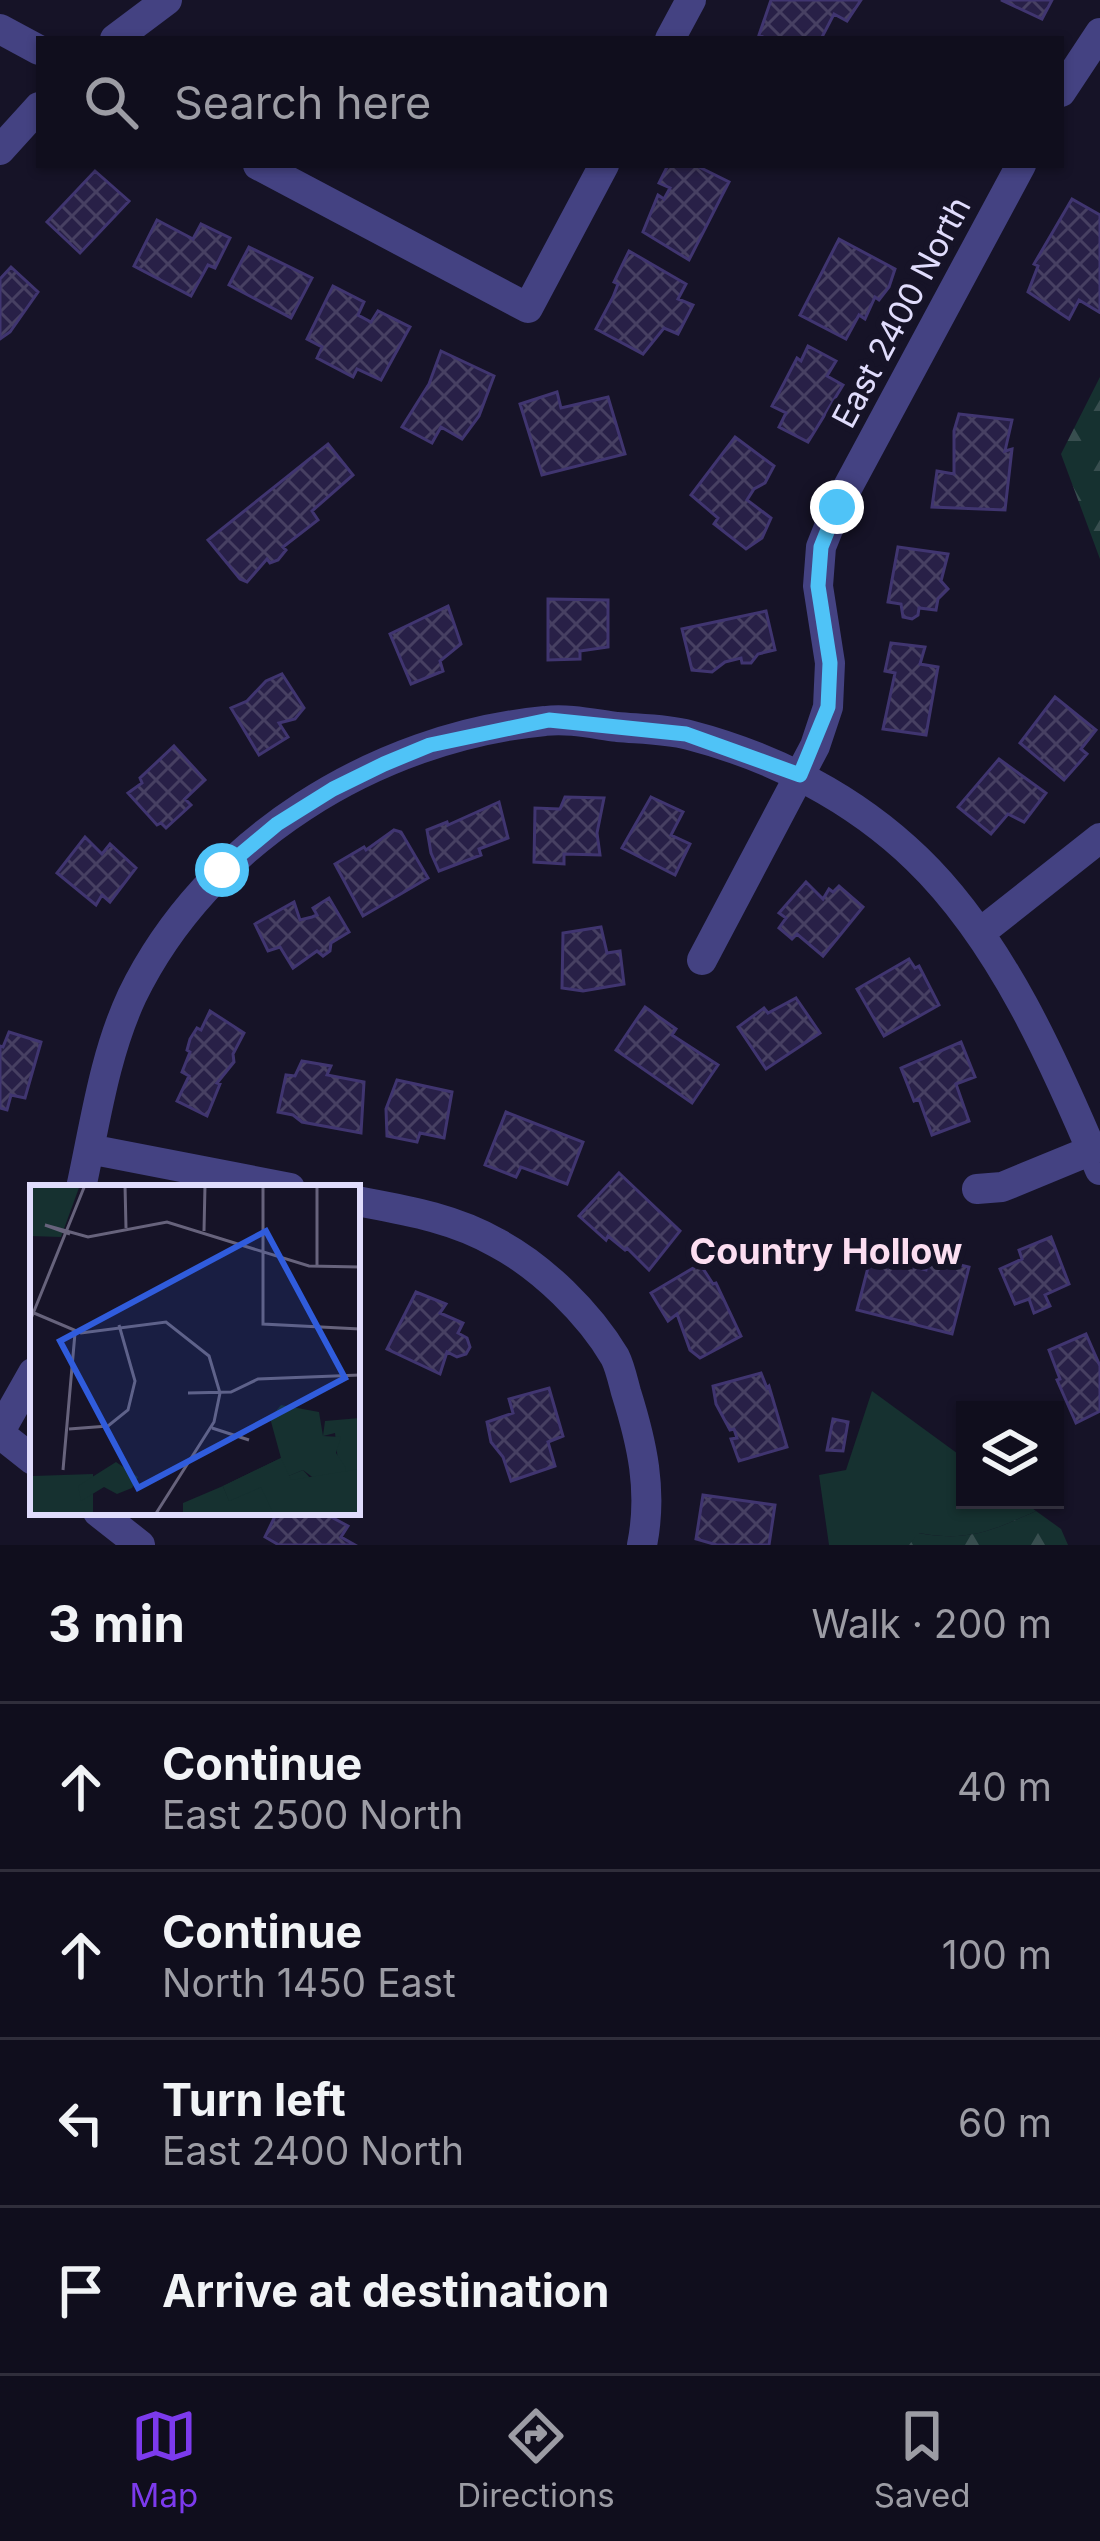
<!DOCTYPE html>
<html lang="en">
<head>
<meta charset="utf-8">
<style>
  body { margin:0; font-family:Inter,sans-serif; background:#191726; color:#f1f3f6 }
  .controls { position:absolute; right:36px; bottom:36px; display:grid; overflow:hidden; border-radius:0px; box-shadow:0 3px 9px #0004 }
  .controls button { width:108px; height:108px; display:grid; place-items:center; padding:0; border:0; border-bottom:3px solid #302e3b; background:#100e1d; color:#f1f3f6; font:60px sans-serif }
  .stop { position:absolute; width:36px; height:36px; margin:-27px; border:9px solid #4fc3f7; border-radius:50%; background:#fff }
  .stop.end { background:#4fc3f7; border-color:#fff; box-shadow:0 3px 12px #0008 }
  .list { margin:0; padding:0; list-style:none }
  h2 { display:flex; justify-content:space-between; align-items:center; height:156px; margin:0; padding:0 48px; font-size:51px }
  h2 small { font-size:39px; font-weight:400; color:#9c9ca4 }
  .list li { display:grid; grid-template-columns:78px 1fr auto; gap:36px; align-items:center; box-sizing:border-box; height:168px; padding:0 48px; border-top:3px solid #302e3b }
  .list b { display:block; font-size:45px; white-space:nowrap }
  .list p { margin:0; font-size:39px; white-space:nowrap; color:#9c9ca4 }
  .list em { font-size:39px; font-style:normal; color:#9c9ca4 }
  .icon { flex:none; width:66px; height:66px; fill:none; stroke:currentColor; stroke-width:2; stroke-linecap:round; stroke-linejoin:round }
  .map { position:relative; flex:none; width:1100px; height:1545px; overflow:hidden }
  .search { position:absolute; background:#100e1d; box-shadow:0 3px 9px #0004; left:36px; right:36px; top:36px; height:132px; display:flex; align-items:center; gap:30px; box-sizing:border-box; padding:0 42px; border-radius:0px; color:#9c9ca4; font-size:45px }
  .sheet { height:828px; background:#100e1d }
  nav { display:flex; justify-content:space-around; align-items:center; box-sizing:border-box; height:168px; border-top:3px solid #302e3b; background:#100e1d; font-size:33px; color:#9c9ca4 }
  nav a { display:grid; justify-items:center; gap:6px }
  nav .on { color:#7c3aed }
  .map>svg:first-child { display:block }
</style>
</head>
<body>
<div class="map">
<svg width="1100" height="1545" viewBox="0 0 1100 1545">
  <defs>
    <pattern id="forest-firs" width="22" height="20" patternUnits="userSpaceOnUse" patternTransform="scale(3)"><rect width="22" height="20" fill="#163130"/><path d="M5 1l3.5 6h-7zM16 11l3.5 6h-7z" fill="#384e4f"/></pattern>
    <pattern id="building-cross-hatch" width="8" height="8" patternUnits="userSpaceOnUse" patternTransform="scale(3)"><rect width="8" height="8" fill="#282047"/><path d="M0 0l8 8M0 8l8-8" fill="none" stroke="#474062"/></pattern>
  </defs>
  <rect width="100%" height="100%" fill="#161327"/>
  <path fill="#163130" d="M 872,1391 L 965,1459 L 965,1500 L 1021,1500 L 1036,1511 C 992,1531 968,1542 919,1533 L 909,1545 L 829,1545 L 819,1475 L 846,1470 Z"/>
  <path fill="url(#forest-firs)" d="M 1100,377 L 1100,559 L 1061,454 Z
    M 1036,1511 L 1061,1529 L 1068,1545 L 909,1545 L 918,1533 C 968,1542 992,1531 1036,1511 Z"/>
  <path fill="url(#building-cross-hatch)" stroke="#403570" stroke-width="3" d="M 771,0 L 861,0 L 847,21 L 834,14 L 822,37 L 825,39 L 767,39 L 759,35 Z
    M 1001,0 L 1052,0 L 1042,19 Z
    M 668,165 L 695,165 L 729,182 L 689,260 L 643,232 L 658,195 L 664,199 L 670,188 L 659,183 Z
    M 95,171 L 129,201 L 80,253 L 47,222 Z
    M 1072,199 L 1100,215 L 1100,309 L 1099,312 L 1079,300 L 1069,319 L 1028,292 L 1038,266 L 1034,264 Z
    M 157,220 L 193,239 L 201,224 L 230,238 L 215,268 L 208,265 L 191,296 L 134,266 Z
    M 839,239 L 895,269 L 889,287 L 879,300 L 875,297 L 865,319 L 859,315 L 846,339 L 800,315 Z
    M 249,247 L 312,278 L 291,318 L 229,285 Z
    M 629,251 L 686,284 L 678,299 L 693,305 L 678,334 L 664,328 L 643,354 L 596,329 L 613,297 L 618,284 L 614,282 Z
    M 11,267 L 38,292 L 10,332 L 0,339 L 0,279 Z
    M 333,286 L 364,302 L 358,315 L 371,322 L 378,311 L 410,327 L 381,380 L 357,369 L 353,377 L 317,358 L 322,347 L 307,339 Z
    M 808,346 L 836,361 L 827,376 L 843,385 L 808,442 L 779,427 L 786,413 L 772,406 L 797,358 L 801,361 Z
    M 441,351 L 494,376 L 479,416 L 462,439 L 441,427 L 432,443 L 402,427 L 429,384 Z
    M 557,392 L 561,408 L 608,397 L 625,454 L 542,475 L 520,404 Z
    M 959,414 L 1012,420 L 1005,451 L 1012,449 L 1005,510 L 932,507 L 937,471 L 954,474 L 954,431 Z
    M 735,437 L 774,466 L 765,483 L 754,489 L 747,500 L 771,518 L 762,538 L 746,549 L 714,524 L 718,518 L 691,495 Z
    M 328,444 L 353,475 L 312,511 L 318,520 L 283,547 L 286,550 L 278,560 L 270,563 L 267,559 L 247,582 L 240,579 L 208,540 Z
    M 898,547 L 948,554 L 941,581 L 948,589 L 938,599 L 936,610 L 919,608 L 918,615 L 912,619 L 903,617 L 901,604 L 888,602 Z
    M 548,599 L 608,600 L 608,647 L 580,651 L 580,659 L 548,660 Z
    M 448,606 L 461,644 L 440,661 L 443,671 L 411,684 L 390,634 Z
    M 766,611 L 775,650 L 758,654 L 751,663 L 742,663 L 741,658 L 725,662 L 712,672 L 692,670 L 682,629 Z
    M 891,643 L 925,647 L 920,664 L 938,667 L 926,735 L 883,729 L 895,673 L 885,671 Z
    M 282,674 L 304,708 L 295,719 L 279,723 L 288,737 L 259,755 L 231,708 L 247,701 L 266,681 Z
    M 1055,697 L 1096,730 L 1081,749 L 1087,754 L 1064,780 L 1020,743 Z
    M 174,746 L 205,780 L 185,799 L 191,805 L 166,828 L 161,823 L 157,825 L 128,793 L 142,783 L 140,778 Z
    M 999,759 L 1046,793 L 1024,822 L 1008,814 L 991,834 L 958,807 Z
    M 565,797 L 604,798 L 597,833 L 600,855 L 564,854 L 564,864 L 534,862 L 535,808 L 560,809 Z
    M 651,797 L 683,812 L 671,835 L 690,844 L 675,875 L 622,848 Z
    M 499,802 L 508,838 L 479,849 L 481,855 L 439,871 L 431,853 L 427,830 L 447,822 L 448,825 Z
    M 394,830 L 401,832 L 428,878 L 363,916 L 335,864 L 364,847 L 366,850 Z
    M 85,837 L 102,854 L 110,844 L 136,868 L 110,902 L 102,895 L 96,905 L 57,873 Z
    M 806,882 L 823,899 L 829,889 L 833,892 L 839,886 L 863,907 L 823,956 L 797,934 L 792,939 L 779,928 L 786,918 L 779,913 Z
    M 329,898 L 349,932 L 331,943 L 330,951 L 323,956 L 317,951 L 293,968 L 280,947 L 268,951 L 255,924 L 294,902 L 300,920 L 312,917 L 317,915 L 313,908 Z
    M 601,927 L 607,953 L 620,951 L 624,984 L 583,991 L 562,988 L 563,933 Z
    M 909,959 L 915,968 L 919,966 L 939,1005 L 884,1036 L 857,989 Z
    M 796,998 L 820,1033 L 766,1069 L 738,1027 L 764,1008 L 768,1013 Z
    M 645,1007 L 676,1029 L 672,1035 L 718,1065 L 692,1103 L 616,1050 Z
    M 210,1011 L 244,1033 L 233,1054 L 234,1062 L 217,1083 L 220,1084 L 207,1116 L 177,1101 L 189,1076 L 182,1072 L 190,1052 L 187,1050 L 190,1039 L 197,1028 L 201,1030 Z
    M 9,1032 L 41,1042 L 25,1098 L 11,1095 L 7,1110 L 0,1108 L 0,1046 L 3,1047 Z
    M 961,1042 L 975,1077 L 956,1084 L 969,1121 L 932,1135 L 919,1099 L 914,1101 L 901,1068 Z
    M 302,1061 L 331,1066 L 327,1075 L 364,1082 L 361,1133 L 302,1122 L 293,1115 L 278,1112 L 286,1075 L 295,1076 Z
    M 397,1080 L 452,1092 L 444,1138 L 420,1133 L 417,1142 L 387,1136 L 386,1109 Z
    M 506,1112 L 583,1142 L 567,1184 L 521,1167 L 516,1177 L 485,1165 Z
    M 619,1173 L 680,1231 L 649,1270 L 627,1248 L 625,1250 L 608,1236 L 606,1240 L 579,1216 Z
    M 1051,1237 L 1069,1284 L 1045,1295 L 1050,1306 L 1034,1313 L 1029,1299 L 1015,1304 L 1000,1269 L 1022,1259 L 1019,1250 Z
    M 871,1256 L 926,1270 L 929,1257 L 969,1267 L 952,1334 L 857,1310 Z
    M 700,1264 L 713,1284 L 716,1283 L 741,1336 L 700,1358 L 690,1350 L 677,1314 L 668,1321 L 651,1293 Z
    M 416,1292 L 446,1304 L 440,1313 L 463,1323 L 458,1333 L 467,1338 L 470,1347 L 466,1354 L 457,1357 L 447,1352 L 440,1374 L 387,1349 Z
    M 1086,1334 L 1100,1366 L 1100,1411 L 1076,1423 L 1057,1380 L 1060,1379 L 1049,1350 Z
    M 761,1373 L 767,1388 L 769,1386 L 787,1447 L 739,1461 L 731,1439 L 737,1438 L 734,1429 L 730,1430 L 716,1404 L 713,1386 Z
    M 549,1388 L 563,1436 L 548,1442 L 555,1466 L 511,1481 L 503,1457 L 491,1442 L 487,1422 L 513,1413 L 509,1399 Z
    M 833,1419 L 848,1422 L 843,1451 L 827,1450 Z
    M 703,1495 L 775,1505 L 769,1545 L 717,1545 L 696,1539 Z
    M 277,1512 L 322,1512 L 348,1526 L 341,1537 L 355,1545 L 279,1545 L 265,1537 Z"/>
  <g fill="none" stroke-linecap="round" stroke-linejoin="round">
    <path stroke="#444282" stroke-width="30" d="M 0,29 L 39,50
      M 115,39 L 167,0
      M 670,39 L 691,0
      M 1061,92 L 1100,33
      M 0,150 L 39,107
      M 258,165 L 528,308 L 604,165
      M 981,932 L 1100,838
      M 702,960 L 815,746 L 828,707 L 830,663 L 818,586 L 821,547 L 837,507 L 1021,165
      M 89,1149 L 290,1188
      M 81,1188 C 95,1124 104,1056 132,996 C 207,841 376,737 545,721 C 568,718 594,724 617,727 C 641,729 666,729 689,735 C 774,757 854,798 917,859 C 1001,940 1055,1063 1100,1170
      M 977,1189 L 1002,1187 L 1092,1150
      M 357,1201 C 405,1210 454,1218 497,1243 C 542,1267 589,1313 615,1357 C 620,1367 623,1381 626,1392 C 642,1443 653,1491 642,1545
      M 0,1431 L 33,1373
      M 0,1434 L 33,1460
      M 98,1512 L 140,1545"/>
  </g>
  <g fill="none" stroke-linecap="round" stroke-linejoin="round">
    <path stroke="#4fc3f7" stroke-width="15" d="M 222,870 L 277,824 L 333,789 L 384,764 L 430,745 L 549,720 L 686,734 L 800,775 L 828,707 L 830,663 L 818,586 L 821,547 L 837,507"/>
  </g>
  <g text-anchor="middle" stroke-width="12" stroke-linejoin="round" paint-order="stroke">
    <g font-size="33" fill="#e0dcfc" stroke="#161327">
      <text transform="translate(901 312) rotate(-62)" y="12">East 2400 North</text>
    </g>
    <g font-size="36" font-weight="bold" fill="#fcdef1" stroke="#161327">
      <text x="826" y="1264">Country Hollow</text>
    </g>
  </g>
  <g transform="translate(30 1185)">
    <rect width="330" height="330" fill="#161327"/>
    <path d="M 330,233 L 330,328 L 153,330 L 153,318 L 193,301 L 199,315 L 273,285 L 281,294 L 308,277 L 305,248 L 293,251 L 295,236 ZM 63,289 L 63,330 L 3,330 L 3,291 Z" fill="#163130"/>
    <path d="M 251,220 L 289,227 L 293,251 L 311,252 L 306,268 L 316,283 L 314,316 L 273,285 L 199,316 L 193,301 L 251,273 L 240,233 ZM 86,277 L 108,292 L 102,303 L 87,309 L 74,302 L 51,316 L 48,301 Z" fill="#163130"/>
    <path d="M 0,0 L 50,0 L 31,52 L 0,51 ZM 251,273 L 261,295 L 330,284 L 330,330 L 244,330 L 231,302 L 199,316 L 193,301 Z" fill="#163130"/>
    <path fill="none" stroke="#67637c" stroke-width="3" d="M 95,0 L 96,43M 233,0 L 233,139 L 330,144M 174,46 L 175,0M 40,49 L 15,40 L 58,52 L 137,37 L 279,81 L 330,82M 287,82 L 287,0M 4,128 L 51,148 L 136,137 L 179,171 L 190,208 L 184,237 L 125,330M 0,136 L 55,0M 158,208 L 201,207 L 228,194 L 330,190M 182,243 L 219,255M 39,244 L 78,241 L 98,225 L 105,196 L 89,140M 33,285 L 45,148"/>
    <path fill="#305cdc" fill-opacity="0.15" stroke="#305cdc" stroke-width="6" d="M 236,46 L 315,193 L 108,303 L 30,156 Z"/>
    <rect width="330" height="330" fill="none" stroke="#e0dcfc" stroke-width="6"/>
  </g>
</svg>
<div class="controls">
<button><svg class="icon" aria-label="layers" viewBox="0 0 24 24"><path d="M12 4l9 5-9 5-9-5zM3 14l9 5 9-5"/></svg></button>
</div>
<div class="stop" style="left:222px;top:870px"></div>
<div class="stop end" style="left:837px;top:507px"></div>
<div class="search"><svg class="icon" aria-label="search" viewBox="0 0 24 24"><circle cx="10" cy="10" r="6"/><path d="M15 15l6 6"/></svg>Search here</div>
</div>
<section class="sheet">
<h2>3 min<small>Walk · 200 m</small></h2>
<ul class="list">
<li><svg class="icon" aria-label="ahead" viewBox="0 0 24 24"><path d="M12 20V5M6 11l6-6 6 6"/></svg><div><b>Continue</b><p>East 2500 North</p></div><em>40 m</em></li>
<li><svg class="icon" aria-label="ahead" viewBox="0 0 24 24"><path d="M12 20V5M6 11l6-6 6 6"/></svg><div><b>Continue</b><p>North 1450 East</p></div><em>100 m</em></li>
<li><svg class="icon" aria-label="left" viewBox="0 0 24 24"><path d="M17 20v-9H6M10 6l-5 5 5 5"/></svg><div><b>Turn left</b><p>East 2400 North</p></div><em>60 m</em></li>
<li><svg class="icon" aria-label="arrive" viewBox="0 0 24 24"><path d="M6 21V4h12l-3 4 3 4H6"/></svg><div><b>Arrive at destination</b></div></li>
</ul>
</section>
<nav>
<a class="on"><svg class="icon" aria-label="map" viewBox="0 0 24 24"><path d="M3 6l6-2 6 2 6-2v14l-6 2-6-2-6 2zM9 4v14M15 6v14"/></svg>Map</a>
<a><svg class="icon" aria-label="directions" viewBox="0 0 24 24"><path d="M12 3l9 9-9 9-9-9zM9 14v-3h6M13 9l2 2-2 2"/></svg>Directions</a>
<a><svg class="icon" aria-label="saved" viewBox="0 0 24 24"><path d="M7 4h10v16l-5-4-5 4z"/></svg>Saved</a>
</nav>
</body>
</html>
